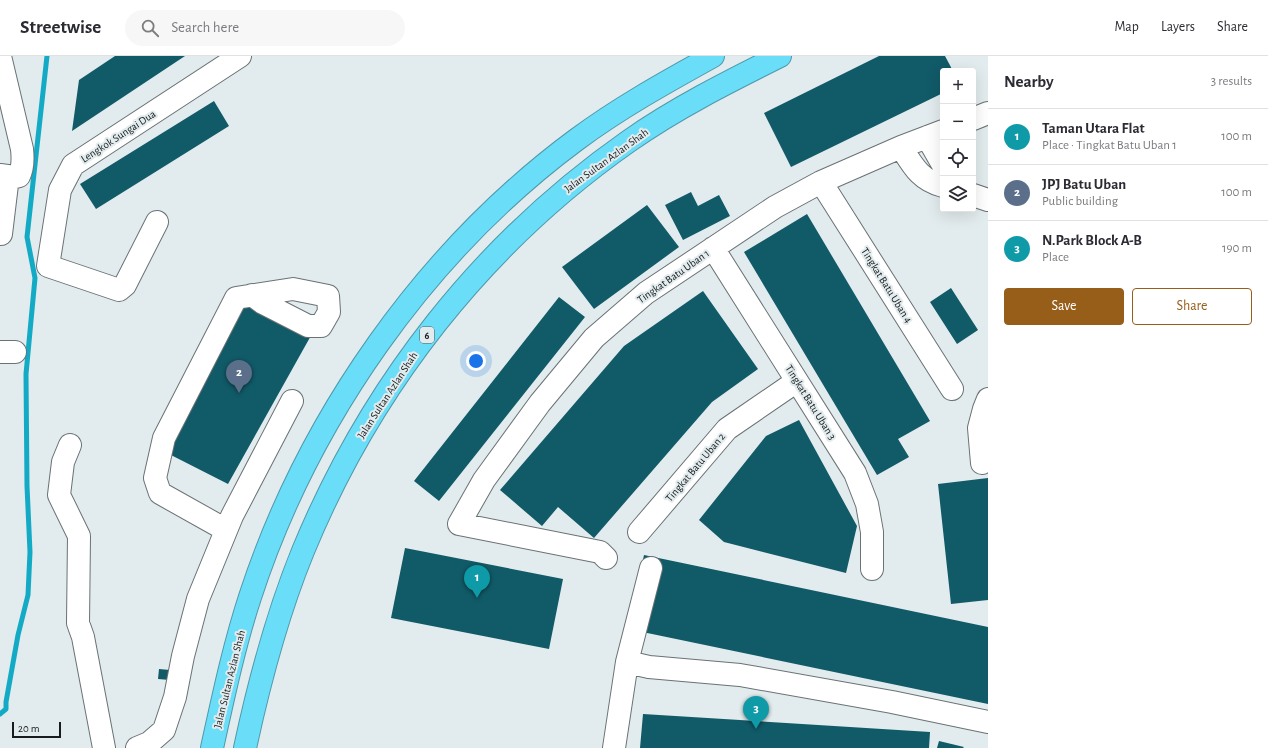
<!DOCTYPE html>
<html lang="en">
<head>
<meta charset="utf-8">
<style>
  body { margin:0; font-family:"Alegreya Sans",sans-serif; background:#f7f7f7; color:#2b2b33 }
  .controls { position:absolute; right:12px; top:12px; display:grid; overflow:hidden; border-radius:4px; box-shadow:0 4px 16px #0002 }
  .controls button { width:36px; height:36px; display:grid; place-items:center; padding:0; border:0; border-bottom:1px solid #e1e1e2; background:#fff; color:#2b2b33; font:20px sans-serif }
  .scale { position:absolute; left:12px; bottom:10px; width:49px; box-sizing:border-box; padding-left:4px; border:2px solid #191c1d; border-top:0; font-size:11px; line-height:14px; white-space:nowrap; color:#191c1d; -webkit-text-stroke:3px #e2ebed; paint-order:stroke }
  .you { position:absolute; left:476px; top:305px; width:14px; height:14px; margin:-10px; border:3px solid #fff; border-radius:50%; background:#1a73e8; box-shadow:0 0 0 6px #1a73e833 }
  .badge { display:grid; place-items:center; width:26px; height:26px; border-radius:50%; background:#975e1a; color:#fff; font-size:13px; font-weight:700 }
  .pin { position:absolute; translate:-50% -33px; filter:drop-shadow(0 1px 2px #0008) }
  .pin::after { content:''; position:absolute; top:21px; width:14px; height:12px; background:inherit; clip-path:polygon(0 0,100% 0,50% 100%) }
  .list { margin:0; padding:0; list-style:none }
  h2 { display:flex; justify-content:space-between; align-items:center; height:52px; margin:0; padding:0 16px; font-size:17px }
  h2 small { font-size:13px; font-weight:400; color:#7c7c81 }
  .list li { display:grid; grid-template-columns:26px 1fr auto; gap:12px; align-items:center; box-sizing:border-box; height:56px; padding:0 16px; border-top:1px solid #e1e1e2 }
  .list b { display:block; font-size:15px; white-space:nowrap }
  .list p { margin:0; font-size:13px; white-space:nowrap; color:#7c7c81 }
  .list em { font-size:13px; font-style:normal; color:#7c7c81 }
  .actions { display:flex; gap:8px; padding:12px 16px }
  .actions a { flex:1; padding:9px 0; border:1px solid #975e1a; border-radius:4px; text-align:center; font-size:14px; color:#975e1a }
  .actions .main { background:#975e1a; color:#fff }
  .icon { flex:none; width:22px; height:22px; fill:none; stroke:currentColor; stroke-width:2; stroke-linecap:round; stroke-linejoin:round }
  .map { position:relative; flex:none; width:988px; height:692px; overflow:hidden }
  header { display:flex; align-items:center; gap:24px; box-sizing:border-box; height:56px; padding:0 20px; background:#fff; border-bottom:1px solid #e1e1e2 }
  header strong { font-size:19px }
  nav { display:flex; gap:22px; margin-inline-start:auto; font-size:14px }
  .search { width:280px; height:36px; background:#f7f7f7; display:flex; align-items:center; gap:10px; box-sizing:border-box; padding:0 14px; border-radius:22px; color:#7c7c81; font-size:15px }
  main { display:flex }
  aside { flex:1; background:#fff }
  .map>svg:first-child { display:block }
</style>
</head>
<body>
<header>
<strong>Streetwise</strong>
<div class="search"><svg class="icon" aria-label="search" viewBox="0 0 24 24"><circle cx="10" cy="10" r="6"/><path d="M15 15l6 6"/></svg>Search here</div>
<nav><a>Map</a><a>Layers</a><a>Share</a></nav>
</header>
<main>
<div class="map">
<svg width="988" height="692" viewBox="0 0 988 692">
  <rect width="100%" height="100%" fill="#e2ebed"/>
  <g fill="none" stroke-linecap="round" stroke-linejoin="round">
    <path stroke="#13aac5" stroke-width="5" d="M 0,658 L 6,653 L 6,646 L 18,579 L 28,539 L 30,496 L 27,430 L 26,318 L 35,222 L 27,181 L 47,0"/>
  </g>
  <path fill="#115a68" d="M 115,0 L 185,0 L 72,75 L 79,24 Z
    M 879,0 L 945,0 L 953,15 L 943,15 L 943,37 L 791,111 L 764,57 Z
    M 214,45 L 229,70 L 96,153 L 80,128 Z
    M 691,136 L 698,150 L 719,139 L 730,160 L 683,184 L 665,149 Z
    M 647,149 L 679,191 L 594,253 L 562,211 Z
    M 807,158 L 930,365 L 898,383 L 909,401 L 877,419 L 744,196 Z
    M 951,232 L 978,274 L 957,288 L 930,246 Z
    M 703,235 L 758,313 L 712,346 L 594,482 L 558,451 L 542,470 L 500,434 L 624,290 Z
    M 559,241 L 585,261 L 439,445 L 414,425 Z
    M 246,248 L 313,276 L 228,428 L 167,397 Z
    M 799,364 L 857,470 L 846,517 L 724,486 L 699,464 L 766,380 Z
    M 988,422 L 988,544 L 951,548 L 938,428 Z
    M 405,492 L 563,523 L 549,593 L 391,562 Z
    M 644,499 L 988,571 L 988,648 L 628,573 Z
    M 159,613 L 170,614 L 170,624 L 158,623 Z
    M 643,658 L 930,676 L 929,692 L 640,692 Z
    M 939,685 L 964,691 L 963,692 L 937,692 Z"/>
  <g fill="none" stroke-linecap="round" stroke-linejoin="round">
    <g stroke="#6a7274" stroke-width="24">
      <path id="minor" d="M 973,63 L 988,57
        M 927,81 L 943,109
        M 901,91 C 913,110 920,124 943,130
        M 0,119 L 15,121 L 19,120 C 23,112 23,102 22,93 L 0,0
        M 821,126 L 952,333
        M 973,139 L 988,144
        M 157,166 L 125,229 L 119,234 L 48,210 L 60,134 L 73,109 L 240,0
        M 1,178 L 8,120
        M 713,192 L 855,417 L 867,448 L 872,476 L 872,513
        M 0,296 L 15,296
        M 70,389 L 63,406 L 59,439 L 79,480 L 78,567 L 83,581 L 104,692
        M 982,407 L 979,372 L 984,353 L 988,343
        M 226,474 L 160,437 L 155,422 L 164,382 L 236,242 L 293,233 L 328,240 L 329,256 L 321,270 L 308,270 L 263,247 L 252,239
        M 639,476 L 727,373 L 797,325
        M 606,502 L 600,496 L 459,468 L 484,424 L 540,347 L 594,282 L 646,237 L 775,151 L 821,126 L 901,91 L 943,75
        M 627,606 L 651,512
        M 137,692 L 149,687 L 164,674 L 175,641 L 183,600 L 198,543 L 232,460 L 292,345
        M 614,692 L 627,606 L 649,611 L 740,619 L 892,646 L 988,666"/>
    </g>
    <g stroke="#4e99ab" stroke-width="24">
      <path id="highway" d="M 212,692 C 223,642 234,590 250,541 C 308,363 425,196 576,84 C 619,52 666,26 713,0
        M 245,692 C 259,627 278,556 303,495 C 371,330 482,188 629,85 C 676,52 728,26 780,0"/>
    </g>
    <use href="#minor" stroke="#fff" stroke-width="22"/>
    <use href="#highway" stroke="#6addf8" stroke-width="22"/>
  </g>
  <g text-anchor="middle" stroke-width="4" stroke-linejoin="round" paint-order="stroke">
    <rect fill="#e2ebed" stroke="#555a5b" stroke-width="1" x="420" y="271" width="14" height="16" rx="3"/>
    <g font-size="10" font-weight="bold" fill="#191c1d">
      <text x="427" y="283">6</text>
    </g>
    <g font-size="11" fill="#191c1d" stroke="#e2ebed">
      <text transform="translate(118 80) rotate(-33)" y="4">Lengkok Sungai Dua</text>
      <text transform="translate(606 104) rotate(-36)" y="4">Jalan Sultan Azlan Shah</text>
      <text transform="translate(673 220) rotate(-35)" y="4">Tingkat Batu Uban 1</text>
      <text transform="translate(887 229) rotate(58)" y="4">Tingkat Batu Uban 4</text>
      <text transform="translate(387 339) rotate(-57)" y="4">Jalan Sultan Azlan Shah</text>
      <text transform="translate(811 346) rotate(58)" y="4">Tingkat Batu Uban 3</text>
      <text transform="translate(695 411) rotate(-50)" y="4">Tingkat Batu Uban 2</text>
      <text transform="translate(229 623) rotate(-76)" y="4">Jalan Sultan Azlan Shah</text>
    </g>
  </g>
</svg>
<div class="controls">
<button>+</button>
<button>−</button>
<button><svg class="icon" aria-label="locate" viewBox="0 0 24 24"><circle cx="12" cy="12" r="6"/><path d="M12 2v4M12 18v4M2 12h4M18 12h4"/></svg></button>
<button><svg class="icon" aria-label="layers" viewBox="0 0 24 24"><path d="M12 4l9 5-9 5-9-5zM3 14l9 5 9-5"/></svg></button>
</div>
<div class="scale">20 m</div>
<div class="you"></div>
<div class="pin badge" style="left:477px;top:542px;background:#0f9aa8">1</div>
<div class="pin badge" style="left:239px;top:337px;background:#5c6f8a">2</div>
<div class="pin badge" style="left:756px;top:673px;background:#0f9aa8">3</div>
</div>
<aside>
<h2>Nearby<small>3 results</small></h2>
<ul class="list">
<li><span class="badge" style="background:#0f9aa8">1</span><div><b>Taman Utara Flat</b><p>Place · Tingkat Batu Uban 1</p></div><em>100 m</em></li>
<li><span class="badge" style="background:#5c6f8a">2</span><div><b>JPJ Batu Uban</b><p>Public building</p></div><em>100 m</em></li>
<li><span class="badge" style="background:#0f9aa8">3</span><div><b>N.Park Block A-B</b><p>Place</p></div><em>190 m</em></li>
</ul>
<div class="actions"><a class="main">Save</a><a>Share</a></div>
</aside>
</main>
</body>
</html>
